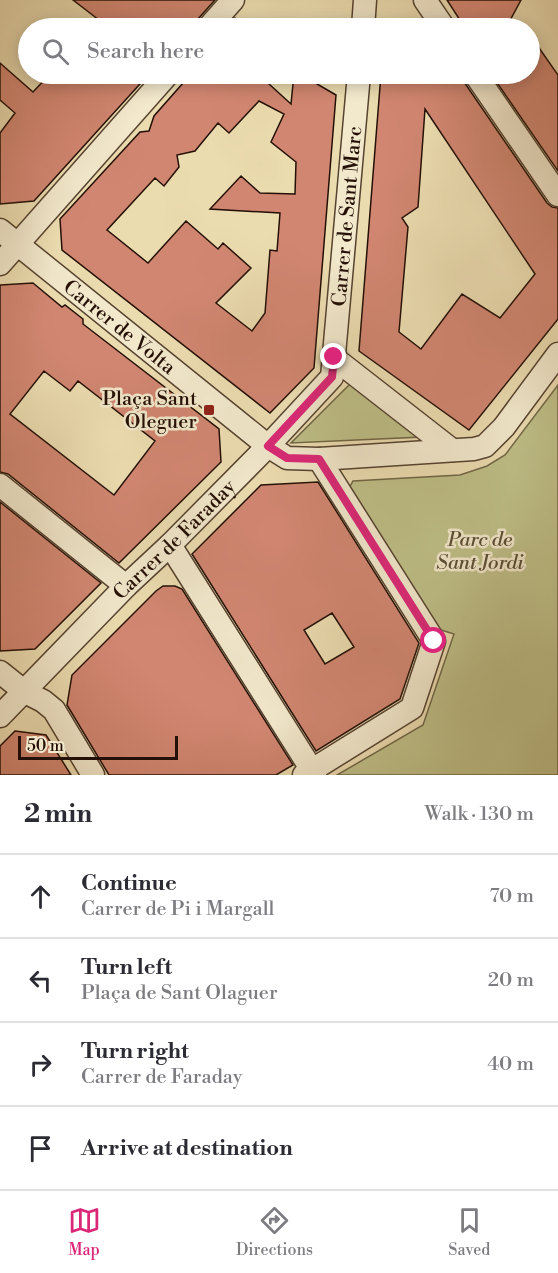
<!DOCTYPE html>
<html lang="en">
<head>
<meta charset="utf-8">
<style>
  body { margin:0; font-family:"Libre Bodoni",serif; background:#f7f7f7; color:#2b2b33 }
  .scale { position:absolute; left:18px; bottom:15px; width:160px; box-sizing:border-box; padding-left:6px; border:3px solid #241006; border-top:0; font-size:16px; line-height:21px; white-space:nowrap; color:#241006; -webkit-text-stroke:4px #f2e8cc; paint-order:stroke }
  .stop { position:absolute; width:18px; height:18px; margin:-14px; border:4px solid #db2777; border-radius:50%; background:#fff }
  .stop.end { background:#db2777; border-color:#fff; box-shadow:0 2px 6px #0008 }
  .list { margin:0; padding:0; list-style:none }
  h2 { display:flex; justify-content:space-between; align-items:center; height:78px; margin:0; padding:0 24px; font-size:26px }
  h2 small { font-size:20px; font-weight:400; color:#7c7c81 }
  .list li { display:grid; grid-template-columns:39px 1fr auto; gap:18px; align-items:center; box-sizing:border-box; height:84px; padding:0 24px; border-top:2px solid #e1e1e2 }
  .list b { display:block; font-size:22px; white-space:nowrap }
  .list p { margin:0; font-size:20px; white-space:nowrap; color:#7c7c81 }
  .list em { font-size:20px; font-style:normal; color:#7c7c81 }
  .icon { flex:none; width:33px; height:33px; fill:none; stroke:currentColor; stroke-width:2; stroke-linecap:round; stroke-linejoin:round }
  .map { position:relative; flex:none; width:558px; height:775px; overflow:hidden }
  .search { position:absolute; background:#fff; box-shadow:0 3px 15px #0003; left:18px; right:18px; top:18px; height:66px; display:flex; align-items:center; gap:15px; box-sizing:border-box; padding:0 21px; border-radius:33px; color:#7c7c81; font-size:22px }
  .sheet { height:414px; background:#fff }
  nav { display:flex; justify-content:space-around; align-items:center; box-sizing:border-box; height:84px; border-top:2px solid #e1e1e2; background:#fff; font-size:16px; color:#7c7c81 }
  nav a { display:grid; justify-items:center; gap:3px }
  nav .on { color:#db2777 }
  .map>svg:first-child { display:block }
</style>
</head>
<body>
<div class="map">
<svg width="558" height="775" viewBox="0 0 558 775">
  <rect width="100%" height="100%" fill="#ebdcb0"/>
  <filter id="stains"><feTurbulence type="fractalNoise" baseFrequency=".00333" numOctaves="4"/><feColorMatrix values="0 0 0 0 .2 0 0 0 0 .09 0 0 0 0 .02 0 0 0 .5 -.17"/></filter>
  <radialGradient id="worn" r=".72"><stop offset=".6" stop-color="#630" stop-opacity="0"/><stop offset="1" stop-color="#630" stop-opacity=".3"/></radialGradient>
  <path fill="#bebe87" stroke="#716746" stroke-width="1.5" d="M 351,383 L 422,437 L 291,443 Z
    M 558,385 L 558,775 L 337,775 L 423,725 L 454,634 L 438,629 L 348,490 L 353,481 L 460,475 L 487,466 L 505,455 Z"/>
  <path fill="#d18671" stroke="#241006" stroke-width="1.5" fill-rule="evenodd" d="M 73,0 L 215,0 L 198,19 L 195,28 L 92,28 L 99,20 Z
    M 447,0 L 521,0 L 506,28 L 465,28 Z
    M 235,18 L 247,28 L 226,28 Z
    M 530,35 L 558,75 L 558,171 L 491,74 L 530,74 Z
    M 0,63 L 33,92 L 50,74 L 149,74 L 34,201 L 0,204 L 0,133 L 15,113 L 0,100 Z
    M 191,74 L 258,74 L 291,104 L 294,74 L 300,74 L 336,95 L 314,368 L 270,413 L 62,250 L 60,219 L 140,132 L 149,131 L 154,116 ZM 259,101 L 284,114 L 271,142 L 296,162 L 295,194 L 260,193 L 241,176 L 210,209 L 280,213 L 277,251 L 270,250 L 265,313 L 252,331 L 216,303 L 251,268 L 223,243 L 218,249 L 186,221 L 148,263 L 107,230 L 155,178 L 164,186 L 179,167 L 177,155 L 195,151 L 218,123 L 229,133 Z
    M 381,74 L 462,74 L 464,82 L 547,203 L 552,207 L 558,208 L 558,319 L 469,430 L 359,351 ZM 425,109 L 535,274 L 500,318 L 462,294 L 421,349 L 399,332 L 408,227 L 402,218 L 418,207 Z
    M 33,283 L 62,307 L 65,305 L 83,319 L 83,324 L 219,429 L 221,462 L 119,563 L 8,474 L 0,472 L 0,285 ZM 44,371 L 70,391 L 78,381 L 155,441 L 114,495 L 10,414 Z
    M 318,482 L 419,643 L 400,699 L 316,751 L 192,554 L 261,485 ZM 332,613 L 354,647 L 325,664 L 304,630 Z
    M 0,502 L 101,583 L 35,649 L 0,651 Z
    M 163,586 L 175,586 L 182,589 L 293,765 L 276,775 L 109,775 L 67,705 L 72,675 L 156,591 Z
    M 15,731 L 46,735 L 71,775 L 0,775 L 0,746 Z"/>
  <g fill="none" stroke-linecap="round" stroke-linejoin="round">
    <g stroke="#564330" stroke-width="25">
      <g id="minor">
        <path d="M 425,0 L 444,28"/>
        <path d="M 208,28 L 233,0"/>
        <path d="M 363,28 L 365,0"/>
        <path d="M 475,74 L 558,195"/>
        <path id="s1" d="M 0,230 L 268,446 L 287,458 L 319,459 L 474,449 L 485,446 L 504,427 L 558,354"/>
        <path d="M 0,264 L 168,74"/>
        <path d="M 334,358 L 452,450"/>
        <path d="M 0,485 L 126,586"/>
        <path d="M 170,545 L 315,775"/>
        <path d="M 0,672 L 25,692 L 43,701 L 54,710 L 93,775"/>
        <path id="s2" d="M 0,716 L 126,586 L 170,545 L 268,446 L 332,377 L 359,74"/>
        <path d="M 304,775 L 412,708 L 434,641 L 319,459"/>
      </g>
    </g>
    <use href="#minor" stroke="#f2e8cc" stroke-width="22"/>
  </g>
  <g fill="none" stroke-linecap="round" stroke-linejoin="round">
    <path stroke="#db2777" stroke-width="8" d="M 334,357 L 332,377 L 268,446 L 287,458 L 319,459 L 434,641"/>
  </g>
  <rect fill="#8f2418" stroke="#f2e8cc" stroke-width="2" x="203" y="404" width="12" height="12" rx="3"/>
  <g text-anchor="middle" stroke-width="5" stroke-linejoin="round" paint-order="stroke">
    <g font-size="20" fill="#241006" stroke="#f2e8cc">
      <text dy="7" stroke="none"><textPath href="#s2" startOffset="636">Carrer de Sant Marc</textPath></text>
      <text dy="7" stroke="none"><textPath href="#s1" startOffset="154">Carrer de Volta</textPath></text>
      <text dy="7" stroke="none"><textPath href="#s2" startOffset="248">Carrer de Faraday</textPath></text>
    </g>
    <g font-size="20" fill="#241006" stroke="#f2e8cc" text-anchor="end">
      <text x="197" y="405">Plaça Sant<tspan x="197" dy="23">Oleguer</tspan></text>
    </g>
    <g font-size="20" font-style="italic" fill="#5a4d33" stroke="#f2e8cc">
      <text x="480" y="546">Parc de<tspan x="480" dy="23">Sant Jordi</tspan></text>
    </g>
  </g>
  <rect width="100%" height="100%" filter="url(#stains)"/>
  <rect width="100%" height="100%" fill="url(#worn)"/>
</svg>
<div class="scale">50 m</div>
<div class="stop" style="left:434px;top:641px"></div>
<div class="stop end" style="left:334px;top:357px"></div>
<div class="search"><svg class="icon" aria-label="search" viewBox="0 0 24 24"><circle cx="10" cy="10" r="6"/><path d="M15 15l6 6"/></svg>Search here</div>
</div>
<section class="sheet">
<h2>2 min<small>Walk · 130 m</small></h2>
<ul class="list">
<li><svg class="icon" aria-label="ahead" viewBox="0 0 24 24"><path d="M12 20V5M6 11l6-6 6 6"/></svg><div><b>Continue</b><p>Carrer de Pi i Margall</p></div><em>70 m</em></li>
<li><svg class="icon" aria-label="left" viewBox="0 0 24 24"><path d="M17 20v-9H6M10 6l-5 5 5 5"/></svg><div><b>Turn left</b><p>Plaça de Sant Olaguer</p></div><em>20 m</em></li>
<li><svg class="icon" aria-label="right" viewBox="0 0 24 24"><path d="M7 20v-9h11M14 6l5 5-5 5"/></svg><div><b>Turn right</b><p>Carrer de Faraday</p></div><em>40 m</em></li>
<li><svg class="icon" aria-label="arrive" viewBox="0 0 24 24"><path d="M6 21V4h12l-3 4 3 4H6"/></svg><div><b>Arrive at destination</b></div></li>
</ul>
</section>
<nav>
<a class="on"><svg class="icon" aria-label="map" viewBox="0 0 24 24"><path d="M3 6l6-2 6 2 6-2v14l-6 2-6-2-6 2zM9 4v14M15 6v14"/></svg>Map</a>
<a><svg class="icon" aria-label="directions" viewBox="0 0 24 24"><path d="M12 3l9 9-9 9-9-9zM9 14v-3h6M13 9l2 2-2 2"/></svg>Directions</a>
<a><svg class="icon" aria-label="saved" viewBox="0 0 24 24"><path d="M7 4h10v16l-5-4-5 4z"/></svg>Saved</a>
</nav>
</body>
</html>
